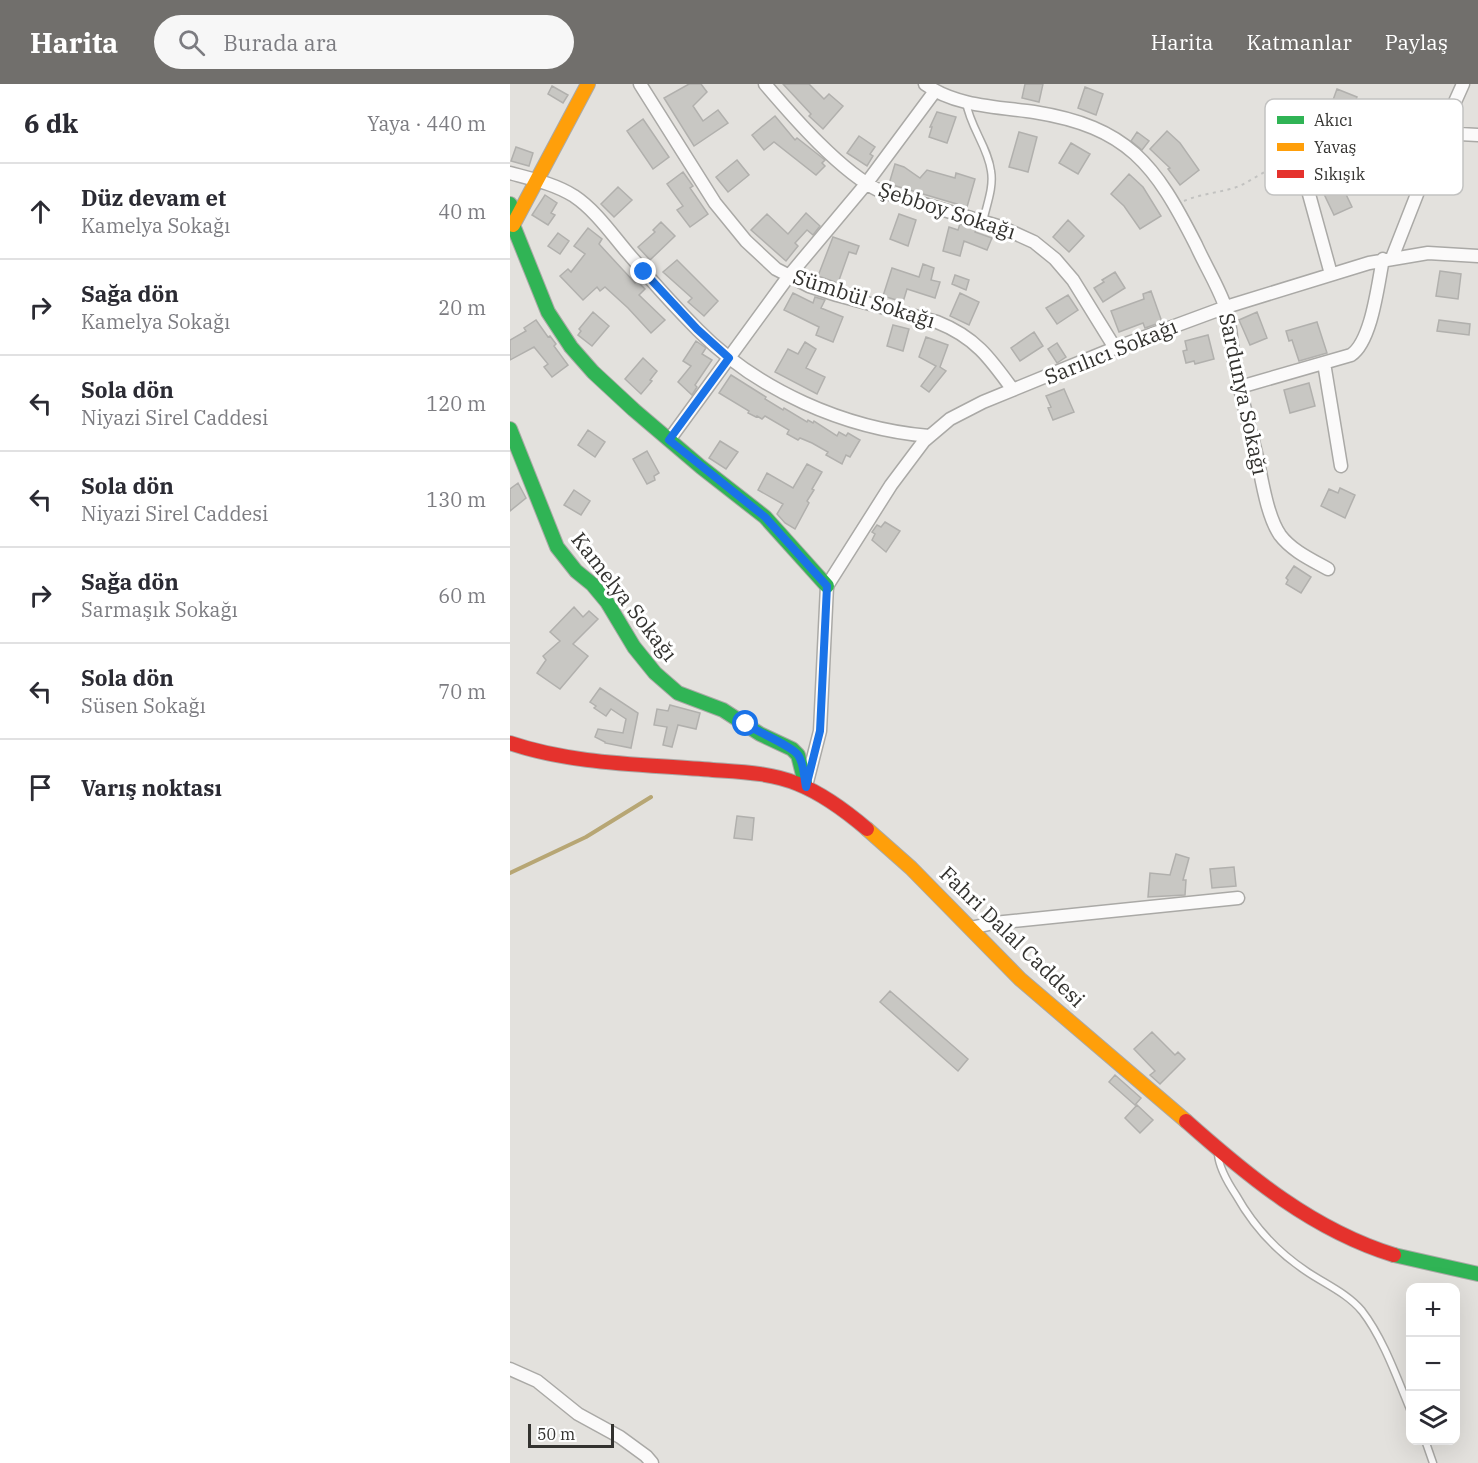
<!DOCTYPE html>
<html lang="tr">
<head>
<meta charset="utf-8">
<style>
  body { margin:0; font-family:"IBM Plex Serif",serif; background:#f7f7f7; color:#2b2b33 }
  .controls { position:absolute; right:18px; bottom:18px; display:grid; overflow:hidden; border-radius:12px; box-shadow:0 6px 24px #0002 }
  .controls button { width:54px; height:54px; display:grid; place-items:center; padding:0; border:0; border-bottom:2px solid #e1e1e2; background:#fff; color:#2b2b33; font:30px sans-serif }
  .scale { position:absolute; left:18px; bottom:15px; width:86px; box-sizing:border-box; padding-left:6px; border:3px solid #33322f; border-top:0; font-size:16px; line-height:21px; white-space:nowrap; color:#33322f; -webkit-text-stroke:4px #fff; paint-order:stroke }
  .stop { position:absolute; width:18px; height:18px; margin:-14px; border:4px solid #1a73e8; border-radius:50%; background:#fff }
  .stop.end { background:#1a73e8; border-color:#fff; box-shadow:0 2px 6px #0008 }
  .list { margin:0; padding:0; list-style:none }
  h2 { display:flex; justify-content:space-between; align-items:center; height:78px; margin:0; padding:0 24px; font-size:26px }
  h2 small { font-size:20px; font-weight:400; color:#7c7c81 }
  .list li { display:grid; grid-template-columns:39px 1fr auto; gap:18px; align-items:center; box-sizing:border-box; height:96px; padding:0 24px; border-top:2px solid #e1e1e2 }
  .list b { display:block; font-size:22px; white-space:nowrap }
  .list p { margin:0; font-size:20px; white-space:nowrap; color:#7c7c81 }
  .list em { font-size:20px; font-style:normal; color:#7c7c81 }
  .icon { flex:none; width:33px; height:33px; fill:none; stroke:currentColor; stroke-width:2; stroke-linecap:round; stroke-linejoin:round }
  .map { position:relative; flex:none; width:968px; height:1379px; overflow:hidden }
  header { display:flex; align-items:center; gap:36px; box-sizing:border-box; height:84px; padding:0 30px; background:#716f6c; color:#fff }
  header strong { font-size:28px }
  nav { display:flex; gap:33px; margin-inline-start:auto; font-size:21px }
  .search { width:420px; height:54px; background:#f7f7f7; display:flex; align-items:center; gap:15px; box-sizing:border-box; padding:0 21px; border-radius:33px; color:#7c7c81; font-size:22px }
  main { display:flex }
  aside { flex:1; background:#fff }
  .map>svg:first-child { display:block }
</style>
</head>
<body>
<header>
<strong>Harita</strong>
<div class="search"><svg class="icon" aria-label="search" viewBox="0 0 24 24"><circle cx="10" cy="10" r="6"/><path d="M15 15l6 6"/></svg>Burada ara</div>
<nav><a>Harita</a><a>Katmanlar</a><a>Paylaş</a></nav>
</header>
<main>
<aside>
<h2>6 dk<small>Yaya · 440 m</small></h2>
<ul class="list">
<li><svg class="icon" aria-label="ahead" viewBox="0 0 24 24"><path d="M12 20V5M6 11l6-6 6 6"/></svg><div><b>Düz devam et</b><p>Kamelya Sokağı</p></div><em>40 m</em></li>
<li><svg class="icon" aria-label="right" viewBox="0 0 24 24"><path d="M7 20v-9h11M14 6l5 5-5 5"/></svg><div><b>Sağa dön</b><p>Kamelya Sokağı</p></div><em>20 m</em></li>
<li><svg class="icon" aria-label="left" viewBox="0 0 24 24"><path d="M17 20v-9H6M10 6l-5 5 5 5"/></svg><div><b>Sola dön</b><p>Niyazi Sirel Caddesi</p></div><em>120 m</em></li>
<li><svg class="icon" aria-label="left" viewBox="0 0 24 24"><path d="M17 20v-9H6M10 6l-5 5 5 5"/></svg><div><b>Sola dön</b><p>Niyazi Sirel Caddesi</p></div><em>130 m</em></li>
<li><svg class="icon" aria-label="right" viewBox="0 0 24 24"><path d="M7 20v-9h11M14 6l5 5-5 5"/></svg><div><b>Sağa dön</b><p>Sarmaşık Sokağı</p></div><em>60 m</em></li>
<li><svg class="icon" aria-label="left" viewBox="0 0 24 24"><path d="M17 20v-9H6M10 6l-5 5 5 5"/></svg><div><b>Sola dön</b><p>Süsen Sokağı</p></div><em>70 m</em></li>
<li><svg class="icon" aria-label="arrive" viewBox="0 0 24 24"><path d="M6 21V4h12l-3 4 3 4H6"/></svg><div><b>Varış noktası</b></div></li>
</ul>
</aside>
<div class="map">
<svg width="968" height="1379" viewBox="0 0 968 1379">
  <rect width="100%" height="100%" fill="#e3e1dd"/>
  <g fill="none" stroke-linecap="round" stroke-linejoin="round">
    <path stroke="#b7a674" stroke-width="4" d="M 0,789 L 76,753 L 141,713"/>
  </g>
  <path fill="#c8c7c3" stroke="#b1b0ad" stroke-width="1.5" d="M 179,0 L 191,0 L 197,8 L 183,22 L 193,37 L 208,26 L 218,39 L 184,62 L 154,14 Z
    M 273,0 L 299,0 L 314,15 L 319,10 L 333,22 L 313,45 L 299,32 L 301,30 Z
    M 515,0 L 533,0 L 529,18 L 512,14 Z
    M 42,2 L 58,11 L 53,19 L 38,10 Z
    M 575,3 L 593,10 L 586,31 L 568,24 Z
    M 827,5 L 847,13 L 839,34 L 819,27 Z
    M 427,28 L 446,33 L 437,59 L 419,53 L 422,43 L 420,43 Z
    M 265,32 L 285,56 L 287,54 L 315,76 L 312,79 L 315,82 L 306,91 L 264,58 L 254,66 L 242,51 Z
    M 133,35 L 159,73 L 143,85 L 117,47 Z
    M 657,47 L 670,59 L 689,86 L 670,101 L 658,85 L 660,84 L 640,65 Z
    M 509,48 L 527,53 L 518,88 L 499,83 Z
    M 627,48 L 639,57 L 632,66 L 621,57 Z
    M 349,52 L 365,63 L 360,70 L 363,72 L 357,82 L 337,69 Z
    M 561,59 L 580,70 L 568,90 L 549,79 Z
    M 6,63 L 23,69 L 19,82 L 1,77 Z
    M 227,76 L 239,91 L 218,108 L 206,93 Z
    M 385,80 L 394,83 L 410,94 L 417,86 L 445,94 L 446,89 L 465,95 L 457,123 L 379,100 Z
    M 173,88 L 183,102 L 180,104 L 198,130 L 180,143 L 167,126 L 173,122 L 157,100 Z
    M 619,90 L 633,103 L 651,132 L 630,145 L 614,122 L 601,110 Z
    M 832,102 L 842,123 L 824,131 L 814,110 Z
    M 108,103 L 122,116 L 104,133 L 91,120 Z
    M 35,111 L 47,119 L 41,129 L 45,131 L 38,141 L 22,131 Z
    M 296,129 L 310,142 L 303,151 L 297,146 L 285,159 L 288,162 L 276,177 L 241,146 L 257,130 L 278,150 Z
    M 389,130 L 406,136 L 398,162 L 380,155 Z
    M 558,136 L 574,152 L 559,168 L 543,153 Z
    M 151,138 L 165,152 L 140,176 L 128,163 L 145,148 L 143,146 Z
    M 450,140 L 466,144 L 465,148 L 482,154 L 477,166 L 454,157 L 450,172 L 433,167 L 439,143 L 448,146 Z
    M 78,144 L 92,155 L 89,160 L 125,199 L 127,197 L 135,205 L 129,211 L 155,236 L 141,249 L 118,224 L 95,203 L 90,207 L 87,203 L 73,216 L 50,192 L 58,185 L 61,188 L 75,170 L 64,162 Z
    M 48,149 L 59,157 L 50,170 L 38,162 Z
    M 323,153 L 349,162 L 346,170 L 339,168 L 328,199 L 308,192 Z
    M 167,176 L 208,217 L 194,232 L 178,218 L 182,214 L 153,188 Z
    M 413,180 L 424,184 L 421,196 L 430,198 L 425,214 L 397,205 L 393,218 L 373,212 L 382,184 L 409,193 Z
    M 930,187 L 951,190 L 948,215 L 926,212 Z
    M 605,188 L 615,204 L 593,218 L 584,204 L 594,198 L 592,196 Z
    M 445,191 L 459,196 L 456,206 L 442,200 Z
    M 641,207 L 652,238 L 635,244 L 633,239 L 609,248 L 601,227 L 634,215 L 633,210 Z
    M 283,209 L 303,219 L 305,213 L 315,216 L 311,224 L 333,233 L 323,258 L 306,251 L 309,243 L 274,226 Z
    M 450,209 L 469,218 L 459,241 L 440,232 Z
    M 558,211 L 568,226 L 547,240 L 536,224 Z
    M 83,228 L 99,242 L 82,262 L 68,251 L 71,247 L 69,245 Z
    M 747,228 L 757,254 L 740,261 L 729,236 Z
    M 26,236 L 38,253 L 40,252 L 46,260 L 44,262 L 58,281 L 42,293 L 34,283 L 38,280 L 24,263 L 0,276 L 0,256 L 16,247 L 14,244 Z
    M 929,236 L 960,240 L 959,251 L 927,247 Z
    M 807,238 L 817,269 L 789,277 L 782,256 L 779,257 L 776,247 Z
    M 383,241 L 399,245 L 393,267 L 377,262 Z
    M 524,248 L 533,262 L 510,277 L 501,264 Z
    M 698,251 L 704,275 L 685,280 L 684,277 L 676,279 L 673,267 L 677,266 L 675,257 Z
    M 416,253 L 438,261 L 430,283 L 436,287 L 419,308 L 411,302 L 426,282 L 409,273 Z
    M 186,257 L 196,264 L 192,270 L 202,276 L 185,301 L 187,303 L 182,311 L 168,298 L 181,282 L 173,277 Z
    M 295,258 L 306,265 L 296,284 L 315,293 L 307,310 L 265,288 L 278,265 L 288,270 Z
    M 547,259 L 556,273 L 547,279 L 538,265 Z
    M 133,274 L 147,287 L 140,296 L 142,297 L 131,310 L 115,295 Z
    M 221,291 L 256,313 L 255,315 L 273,326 L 274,324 L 297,338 L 298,336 L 303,339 L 304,337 L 327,352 L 329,348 L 336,352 L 338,349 L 350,356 L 340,373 L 336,371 L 332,380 L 316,371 L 318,368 L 302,359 L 290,354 L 288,356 L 277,350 L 279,346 L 255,332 L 252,335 L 247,332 L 246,333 L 238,329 L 239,327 L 209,309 Z
    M 799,299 L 805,322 L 780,329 L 774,306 Z
    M 554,305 L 564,328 L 543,336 L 538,324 L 541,323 L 536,312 Z
    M 78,346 L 95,358 L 85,373 L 68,361 Z
    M 210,357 L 228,368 L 216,385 L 199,374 Z
    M 137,367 L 149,389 L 144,392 L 145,396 L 137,400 L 123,375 Z
    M 297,380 L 312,388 L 302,405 L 304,406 L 297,417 L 299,419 L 285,445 L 275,439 L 267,430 L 273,420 L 248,406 L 257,389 L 283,404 Z
    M 8,399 L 16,414 L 0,427 L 0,405 Z
    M 830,404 L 845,411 L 835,434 L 811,422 L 819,405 L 828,409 Z
    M 64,406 L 80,417 L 71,431 L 54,421 Z
    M 375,438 L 390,447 L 376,468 L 362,456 L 365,450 L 362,448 L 367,441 L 371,443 Z
    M 784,482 L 801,493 L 791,509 L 776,500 L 778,496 L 776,494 Z
    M 64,523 L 73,533 L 79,527 L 88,535 L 63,560 L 78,572 L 50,605 L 27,589 L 36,576 L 33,572 L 50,557 L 40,548 Z
    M 90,604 L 128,629 L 121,664 L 95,659 L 95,658 L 85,653 L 88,645 L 113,649 L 116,635 L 101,625 L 96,632 L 84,624 L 86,622 L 80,618 Z
    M 160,621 L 190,629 L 186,645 L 168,641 L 162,663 L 153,661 L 157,643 L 144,641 L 147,625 L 158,627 Z
    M 227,732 L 244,734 L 242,756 L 224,754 Z
    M 666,770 L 679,774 L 673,796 L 676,796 L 675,811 L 638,813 L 640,789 L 660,791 Z
    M 724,783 L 726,802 L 702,804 L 700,785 Z
    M 380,907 L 458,975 L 448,987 L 370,918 Z
    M 642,948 L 665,971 L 668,968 L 675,975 L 650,1000 L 640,991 L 645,987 L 624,965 Z
    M 605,991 L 631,1014 L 625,1021 L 599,998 Z
    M 627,1021 L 643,1036 L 630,1049 L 615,1034 Z"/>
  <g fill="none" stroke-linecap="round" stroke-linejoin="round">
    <g stroke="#aaa9a6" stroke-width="9">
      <path id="lane" d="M 456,18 C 460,43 478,63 481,87 C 484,104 476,122 473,138
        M 708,1070 C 709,1084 718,1099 726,1111 C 744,1143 766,1167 796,1187 C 815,1200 837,1209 852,1227 C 873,1254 887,1294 900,1325
        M 915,1356 L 923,1379"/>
    </g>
    <g stroke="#aaa9a6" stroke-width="15">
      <path id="street" d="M 130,0 L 205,119 L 236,157 L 266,185 L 299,202 L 327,211 L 427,238 C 465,253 480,274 503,306
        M 255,0 C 284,34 331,88 370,107 L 491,143 L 524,158 L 545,175 L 563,196 L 605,264
        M 415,0 C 444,22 488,23 524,28 C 618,43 645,80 686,161 C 695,181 708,202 715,222 C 721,239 721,259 724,276 C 730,309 739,341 747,373 C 752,396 757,432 770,451 C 782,467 802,476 818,485
        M 811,46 L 931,49 L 968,51
        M 778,83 L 785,84 L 794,92 L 821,190
        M 0,89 C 22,95 45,100 64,112 C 85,126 101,149 117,168 C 140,195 163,221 188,246 C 247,306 335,345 419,352
        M 882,174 L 931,49 L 953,0
        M 814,279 L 831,382
        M 730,303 L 841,271 C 862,257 868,199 873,175
        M 159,356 L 278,193 L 356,100 L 425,7
        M 296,702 L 310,647 L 317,502 L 381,401 L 414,357 L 440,335 L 473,318 L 605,264 L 716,223 L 859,179 L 918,169 L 968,172
        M 460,844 L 484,839 L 728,814
        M 0,1285 L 27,1297 L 68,1330 L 110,1353 L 136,1372 L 142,1379"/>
    </g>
    <g stroke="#aaa9a6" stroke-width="16">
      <path id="fast" d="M 0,120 L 3,141 L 38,228 L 61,263 L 83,288 L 124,326 L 191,383 L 255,433 L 317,502
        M 0,345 L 47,463 L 66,487 L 82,500 L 97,518 L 124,563 L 145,589 L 168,609 L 213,626 L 250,650 L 282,665 L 288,671 L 296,703
        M 884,1171 L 968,1190"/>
    </g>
    <g stroke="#aaa9a6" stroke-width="16">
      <path id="slow" d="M 3,141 L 78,0
        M 357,745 L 401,784 L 510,895 L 676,1037"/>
    </g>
    <g stroke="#aaa9a6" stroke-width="16">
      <path id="jam" d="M 0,659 C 65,681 135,680 203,686 C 232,688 262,689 288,700 C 313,710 337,728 357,745
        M 676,1037 C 739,1093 803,1146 884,1171"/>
    </g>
    <path stroke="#c2c2c0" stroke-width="2" stroke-dasharray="3 4.5" stroke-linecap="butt" d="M 674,117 C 690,110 707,109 724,104 C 739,99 751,88 766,83"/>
    <use href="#lane" stroke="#fbfafa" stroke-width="6"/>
    <use href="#street" stroke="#fbfafa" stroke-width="12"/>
    <use href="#fast" stroke="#30b455" stroke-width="14"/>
    <use href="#slow" stroke="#ff9f0a" stroke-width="14"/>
    <use href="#jam" stroke="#e5322d" stroke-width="14"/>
  </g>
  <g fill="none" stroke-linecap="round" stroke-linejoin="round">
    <path stroke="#1a73e8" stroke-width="8" d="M 134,188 L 187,245 L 219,274 L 159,356 L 255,433 L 317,502 L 310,647 L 296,703 C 294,694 294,679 288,671 C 282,662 247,648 236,640"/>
  </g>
  <g text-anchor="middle" stroke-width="6" stroke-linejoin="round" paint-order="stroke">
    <g font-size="21" fill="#33322f" stroke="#fff">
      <text transform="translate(437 127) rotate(18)" y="7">Şebboy Sokağı</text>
      <text transform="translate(354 215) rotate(18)" y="7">Sümbül Sokağı</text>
      <text transform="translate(601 268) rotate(-22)" y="7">Sarılıcı Sokağı</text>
      <text transform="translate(733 310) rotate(78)" y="7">Sardunya Sokağı</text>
      <text transform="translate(114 513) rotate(52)" y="7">Kamelya Sokağı</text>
      <text transform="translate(502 853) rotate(44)" y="7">Fahri Dalal Caddesi</text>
    </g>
  </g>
  <rect x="755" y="15" width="198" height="96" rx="9" fill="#fff" stroke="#c2c2c1" stroke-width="1.5"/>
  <rect x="767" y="32" width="27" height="8" fill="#30b455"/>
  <rect x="767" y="59" width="27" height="8" fill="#ff9f0a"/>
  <rect x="767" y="86" width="27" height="8" fill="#e5322d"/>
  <g font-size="16" fill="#33322f">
    <text x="804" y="42">Akıcı</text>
    <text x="804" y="69">Yavaş</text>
    <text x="804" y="96">Sıkışık</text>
  </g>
</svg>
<div class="controls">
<button>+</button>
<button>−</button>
<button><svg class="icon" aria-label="layers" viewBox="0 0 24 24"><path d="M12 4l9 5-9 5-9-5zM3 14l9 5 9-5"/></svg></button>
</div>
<div class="scale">50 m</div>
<div class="stop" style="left:236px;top:640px"></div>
<div class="stop end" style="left:134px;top:188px"></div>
</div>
</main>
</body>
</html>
